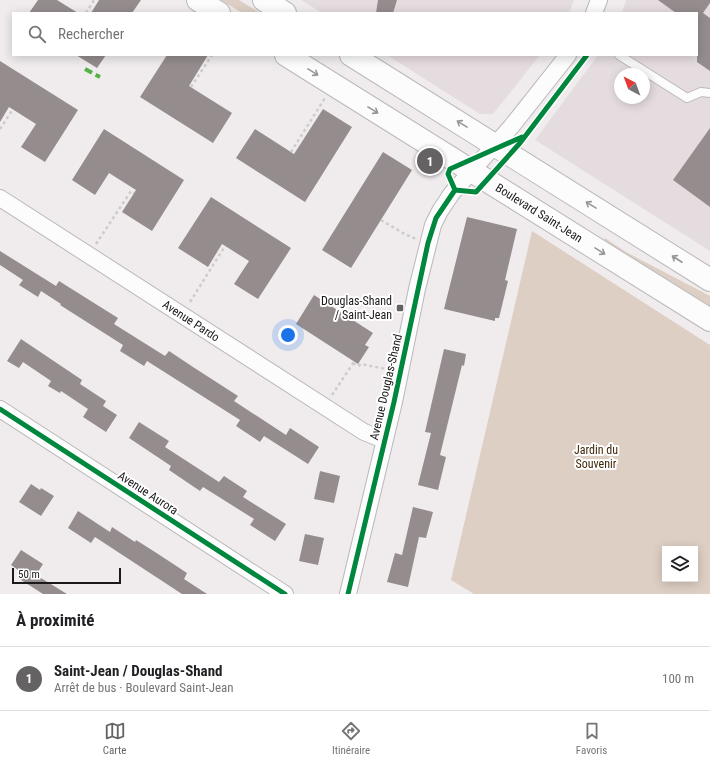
<!DOCTYPE html>
<html lang="fr">
<head>
<meta charset="utf-8">
<style>
  body { margin:0; font-family:"Roboto Condensed",sans-serif; background:#f6f6f6; color:#202124 }
  .controls { position:absolute; right:12px; bottom:12px; display:grid; overflow:hidden; border-radius:0px; box-shadow:0 2px 10px #0003 }
  .controls button { width:36px; height:36px; display:grid; place-items:center; padding:0; border:0; border-bottom:1px solid #e0e0e0; background:#fff; color:#202124; font:20px sans-serif }
  .compass { position:absolute; left:614px; top:68px; width:36px; height:36px; border-radius:50%; background:#fff; box-shadow:0 2px 10px #0003; rotate:319deg }
  .scale { position:absolute; left:12px; bottom:10px; width:109px; box-sizing:border-box; padding-left:4px; border:2px solid #1a1819; border-top:0; font-size:11px; line-height:14px; white-space:nowrap; color:#1a1819; -webkit-text-stroke:3px #fff; paint-order:stroke }
  .you { position:absolute; left:288px; top:335px; width:14px; height:14px; margin:-10px; border:3px solid #fff; border-radius:50%; background:#1a73e8; box-shadow:0 0 0 6px #1a73e833 }
  .badge { display:grid; place-items:center; width:26px; height:26px; border-radius:50%; background:#656264; color:#fff; font-size:13px; font-weight:700 }
  .pin { position:absolute; translate:-50% -50%; border:2px solid #fff; box-shadow:0 1px 4px #0006 }
  .list { margin:0; padding:0; list-style:none }
  h2 { display:flex; justify-content:space-between; align-items:center; height:52px; margin:0; padding:0 16px; font-size:17px }
  h2 small { font-size:13px; font-weight:400; color:#757577 }
  .list li { display:grid; grid-template-columns:26px 1fr auto; gap:12px; align-items:center; box-sizing:border-box; height:64px; padding:0 16px; border-top:1px solid #e0e0e0 }
  .list b { display:block; font-size:15px; white-space:nowrap }
  .list p { margin:0; font-size:13px; white-space:nowrap; color:#757577 }
  .list em { font-size:13px; font-style:normal; color:#757577 }
  .icon { flex:none; width:22px; height:22px; fill:none; stroke:currentColor; stroke-width:2; stroke-linecap:round; stroke-linejoin:round }
  .map { position:relative; flex:none; width:710px; height:594px; overflow:hidden }
  .search { position:absolute; background:#fff; box-shadow:0 2px 10px #0003; left:12px; right:12px; top:12px; height:44px; display:flex; align-items:center; gap:10px; box-sizing:border-box; padding:0 14px; border-radius:0px; color:#757577; font-size:15px }
  .sheet { height:116px; background:#fff }
  nav { display:flex; justify-content:space-around; align-items:center; box-sizing:border-box; height:56px; border-top:1px solid #e0e0e0; background:#fff; font-size:11px; color:#757577 }
  nav a { display:grid; justify-items:center; gap:2px }
  nav .on { color:#656264 }
  .map>svg:first-child { display:block }
</style>
</head>
<body>
<div class="map">
<svg width="710" height="594" viewBox="0 0 710 594">
  <rect width="100%" height="100%" fill="#f0ecee"/>
  <path fill="#e5dcdf" fill-rule="evenodd" d="M 301,0 L 574,0 L 569,13 L 322,13 Z
    M 626,0 L 710,0 L 710,251 L 535,140 L 598,55 L 697,55 L 697,13 L 622,13 ZM 620,74 L 644,74 L 644,98 L 620,98 Z
    M 387,55 L 540,55 L 493,114 L 480,114 Z"/>
  <path fill="#decfc4" fill-rule="evenodd" d="M 221,0 L 239,0 L 260,13 L 242,13 Z
    M 532,231 L 710,345 L 710,594 L 474,594 L 451,580 ZM 665,549 L 695,549 L 695,579 L 665,579 Z
    M 605,238 L 626,252 L 710,296 L 710,306 L 604,240 Z"/>
  <path fill="#958d8d" d="M 38,0 L 57,0 L 78,13 L 29,13 Z
    M 99,0 L 141,0 L 132,13 L 91,13 Z
    M 378,0 L 397,0 L 393,13 L 376,13 Z
    M 658,0 L 710,0 L 710,3 L 703,13 L 710,18 L 710,71 L 697,62 L 697,13 L 676,13 Z
    M 76,55 L 106,55 L 97,68 Z
    M 167,55 L 208,55 L 189,86 L 232,113 L 213,143 L 140,97 Z
    M 0,61 L 78,110 L 45,162 L 21,147 L 36,124 L 9,107 L 0,122 Z
    M 323,109 L 352,127 L 305,202 L 236,158 L 255,129 L 294,154 Z
    M 710,128 L 710,207 L 673,180 Z
    M 104,129 L 184,180 L 152,231 L 122,212 L 136,190 L 109,173 L 95,195 L 72,180 Z
    M 383,152 L 412,170 L 351,268 L 322,250 Z
    M 211,197 L 291,248 L 258,299 L 234,284 L 249,261 L 222,244 L 208,267 L 178,248 Z
    M 467,217 L 517,229 L 505,280 L 508,281 L 499,318 L 495,318 L 495,321 L 444,309 Z
    M 0,251 L 56,286 L 59,281 L 118,318 L 114,324 L 165,356 L 169,351 L 193,367 L 238,396 L 234,401 L 286,435 L 290,428 L 319,447 L 308,464 L 264,436 L 260,442 L 236,426 L 240,420 L 147,361 L 144,366 L 120,351 L 123,345 L 60,305 L 61,304 L 41,291 L 38,297 L 19,285 L 23,280 L 0,265 Z
    M 314,295 L 373,333 L 365,345 L 369,347 L 358,364 L 296,324 Z
    M 21,339 L 82,380 L 80,384 L 106,401 L 103,406 L 117,415 L 106,432 L 83,417 L 88,409 L 61,391 L 60,393 L 48,386 L 51,381 L 23,362 L 19,368 L 7,361 Z
    M 444,349 L 466,354 L 464,366 L 462,365 L 440,455 L 446,457 L 438,490 L 418,485 L 431,433 L 425,432 Z
    M 139,422 L 169,441 L 165,447 L 219,482 L 224,476 L 247,491 L 243,497 L 286,524 L 275,541 L 250,525 L 254,519 L 203,487 L 200,491 L 169,470 L 171,466 L 129,438 Z
    M 320,471 L 340,476 L 334,503 L 314,499 Z
    M 31,484 L 40,490 L 41,488 L 54,496 L 41,516 L 19,502 Z
    M 413,507 L 433,512 L 426,538 L 419,537 L 408,587 L 387,582 L 395,553 L 402,555 Z
    M 78,511 L 110,532 L 112,527 L 135,542 L 136,540 L 155,552 L 187,573 L 184,579 L 207,594 L 182,594 L 95,537 L 91,543 L 68,528 Z
    M 305,534 L 324,538 L 318,565 L 299,561 Z
    M 21,550 L 43,564 L 36,575 L 67,594 L 43,594 L 18,578 L 21,572 L 11,565 Z"/>
  <g fill="none" stroke-linecap="round" stroke-linejoin="round">
    <g stroke="#bab8b9" stroke-width="10">
      <path id="service" d="M 619,55 L 687,98 L 701,92 L 710,93"/>
    </g>
    <g stroke="#bab8b9" stroke-width="18">
      <path id="minor" d="M 594,13 L 599,0
        M 0,198 L 364,432 L 384,440
        M 0,409 L 285,594
        M 348,594 L 394,402 L 417,289 L 433,225 L 440,211 L 452,193 L 511,127 L 568,55"/>
    </g>
    <g stroke="#bab8b9" stroke-width="24">
      <path id="secondary" d="M 198,0 L 219,13
        M 264,0 L 285,13
        M 286,55 L 710,320
        M 351,55 L 710,280"/>
    </g>
    <path stroke="#cdcccc" stroke-width="2.5" stroke-dasharray="3 3" stroke-linecap="butt" d="M 86,13 L 94,0
      M 191,87 L 212,55
      M 0,129 L 13,109
      M 291,152 L 325,98
      M 381,220 L 403,233 L 416,239
      M 96,244 L 131,191 L 134,193
      M 190,302 L 225,246
      M 353,363 L 358,366 L 361,364 L 386,369
      M 332,395 L 354,362"/>
    <use href="#service" stroke="#fdfcfc" stroke-width="8"/>
    <use href="#minor" stroke="#fdfcfc" stroke-width="16"/>
    <use href="#secondary" stroke="#fdfcfc" stroke-width="22"/>
    <path stroke="#55b145" stroke-width="4" stroke-dasharray="8 4" stroke-linecap="butt" d="M 85,69 L 100,77"/>
    <g stroke="#fff" stroke-width="8">
      <path id="cycleway" d="M 455,190 L 476,192 L 520,143 L 587,55
        M 455,190 L 448,174 L 450,169 L 522,137
        M 0,409 L 285,594
        M 348,594 L 394,402 L 428,243 L 436,218 L 455,190"/>
    </g>
    <use href="#cycleway" stroke="#00873e" stroke-width="5"/>
  </g>
  <defs><path id="oneway-shaft" d="M-6 0H5M1.5-3L5.5 0L1.5 3" fill="none" stroke-width="1.6" stroke-linecap="round" stroke-linejoin="round"/></defs>
  <g stroke="#979596">
    <use href="#oneway-shaft" transform="translate(313 72) rotate(32)"/>
    <use href="#oneway-shaft" transform="translate(373 110) rotate(32)"/>
    <use href="#oneway-shaft" transform="translate(462 124) rotate(-148)"/>
    <use href="#oneway-shaft" transform="translate(591 205) rotate(-148)"/>
    <use href="#oneway-shaft" transform="translate(600 251) rotate(32)"/>
    <use href="#oneway-shaft" transform="translate(677 259) rotate(-147)"/>
  </g>
  <rect fill="#656264" stroke="#fff" stroke-width="1.5" x="396" y="304" width="8" height="8" rx="2"/>
  <g text-anchor="middle" stroke-width="4" stroke-linejoin="round" paint-order="stroke">
    <g font-size="12" fill="#1a1819" stroke="#fff">
      <text transform="translate(539 213) rotate(32)" y="4">Boulevard Saint-Jean</text>
      <text transform="translate(191 321) rotate(33)" y="4">Avenue Pardo</text>
      <text transform="translate(386 387) rotate(-77)" y="4">Avenue Douglas-Shand</text>
      <text transform="translate(148 493) rotate(33)" y="4">Avenue Aurora</text>
    </g>
    <g font-size="12" fill="#1a1819" stroke="#fff" text-anchor="end">
      <text x="392" y="305">Douglas-Shand<tspan x="392" dy="14">/ Saint-Jean</tspan></text>
    </g>
    <g font-size="12" fill="#402707" stroke="#fff">
      <text x="596" y="454">Jardin du<tspan x="596" dy="14">Souvenir</tspan></text>
    </g>
  </g>
</svg>
<div class="controls">
<button><svg class="icon" aria-label="layers" viewBox="0 0 24 24"><path d="M12 4l9 5-9 5-9-5zM3 14l9 5 9-5"/></svg></button>
</div>
<svg class="compass" viewBox="-18 -18 36 36"><path d="M0-13l5 13h-10z" fill="#e53935"/><path d="M0 13l5-13h-10z" fill="#757577"/></svg>
<div class="scale">50 m</div>
<div class="you"></div>
<div class="pin badge" style="left:430px;top:161px">1</div>
<div class="search"><svg class="icon" aria-label="search" viewBox="0 0 24 24"><circle cx="10" cy="10" r="6"/><path d="M15 15l6 6"/></svg>Rechercher</div>
</div>
<section class="sheet">
<h2>À proximité<small></small></h2>
<ul class="list">
<li><span class="badge">1</span><div><b>Saint-Jean / Douglas-Shand</b><p>Arrêt de bus · Boulevard Saint-Jean</p></div><em>100 m</em></li>
</ul>
</section>
<nav>
<a class="on"><svg class="icon" aria-label="map" viewBox="0 0 24 24"><path d="M3 6l6-2 6 2 6-2v14l-6 2-6-2-6 2zM9 4v14M15 6v14"/></svg>Carte</a>
<a><svg class="icon" aria-label="directions" viewBox="0 0 24 24"><path d="M12 3l9 9-9 9-9-9zM9 14v-3h6M13 9l2 2-2 2"/></svg>Itinéraire</a>
<a><svg class="icon" aria-label="saved" viewBox="0 0 24 24"><path d="M7 4h10v16l-5-4-5 4z"/></svg>Favoris</a>
</nav>
</body>
</html>
